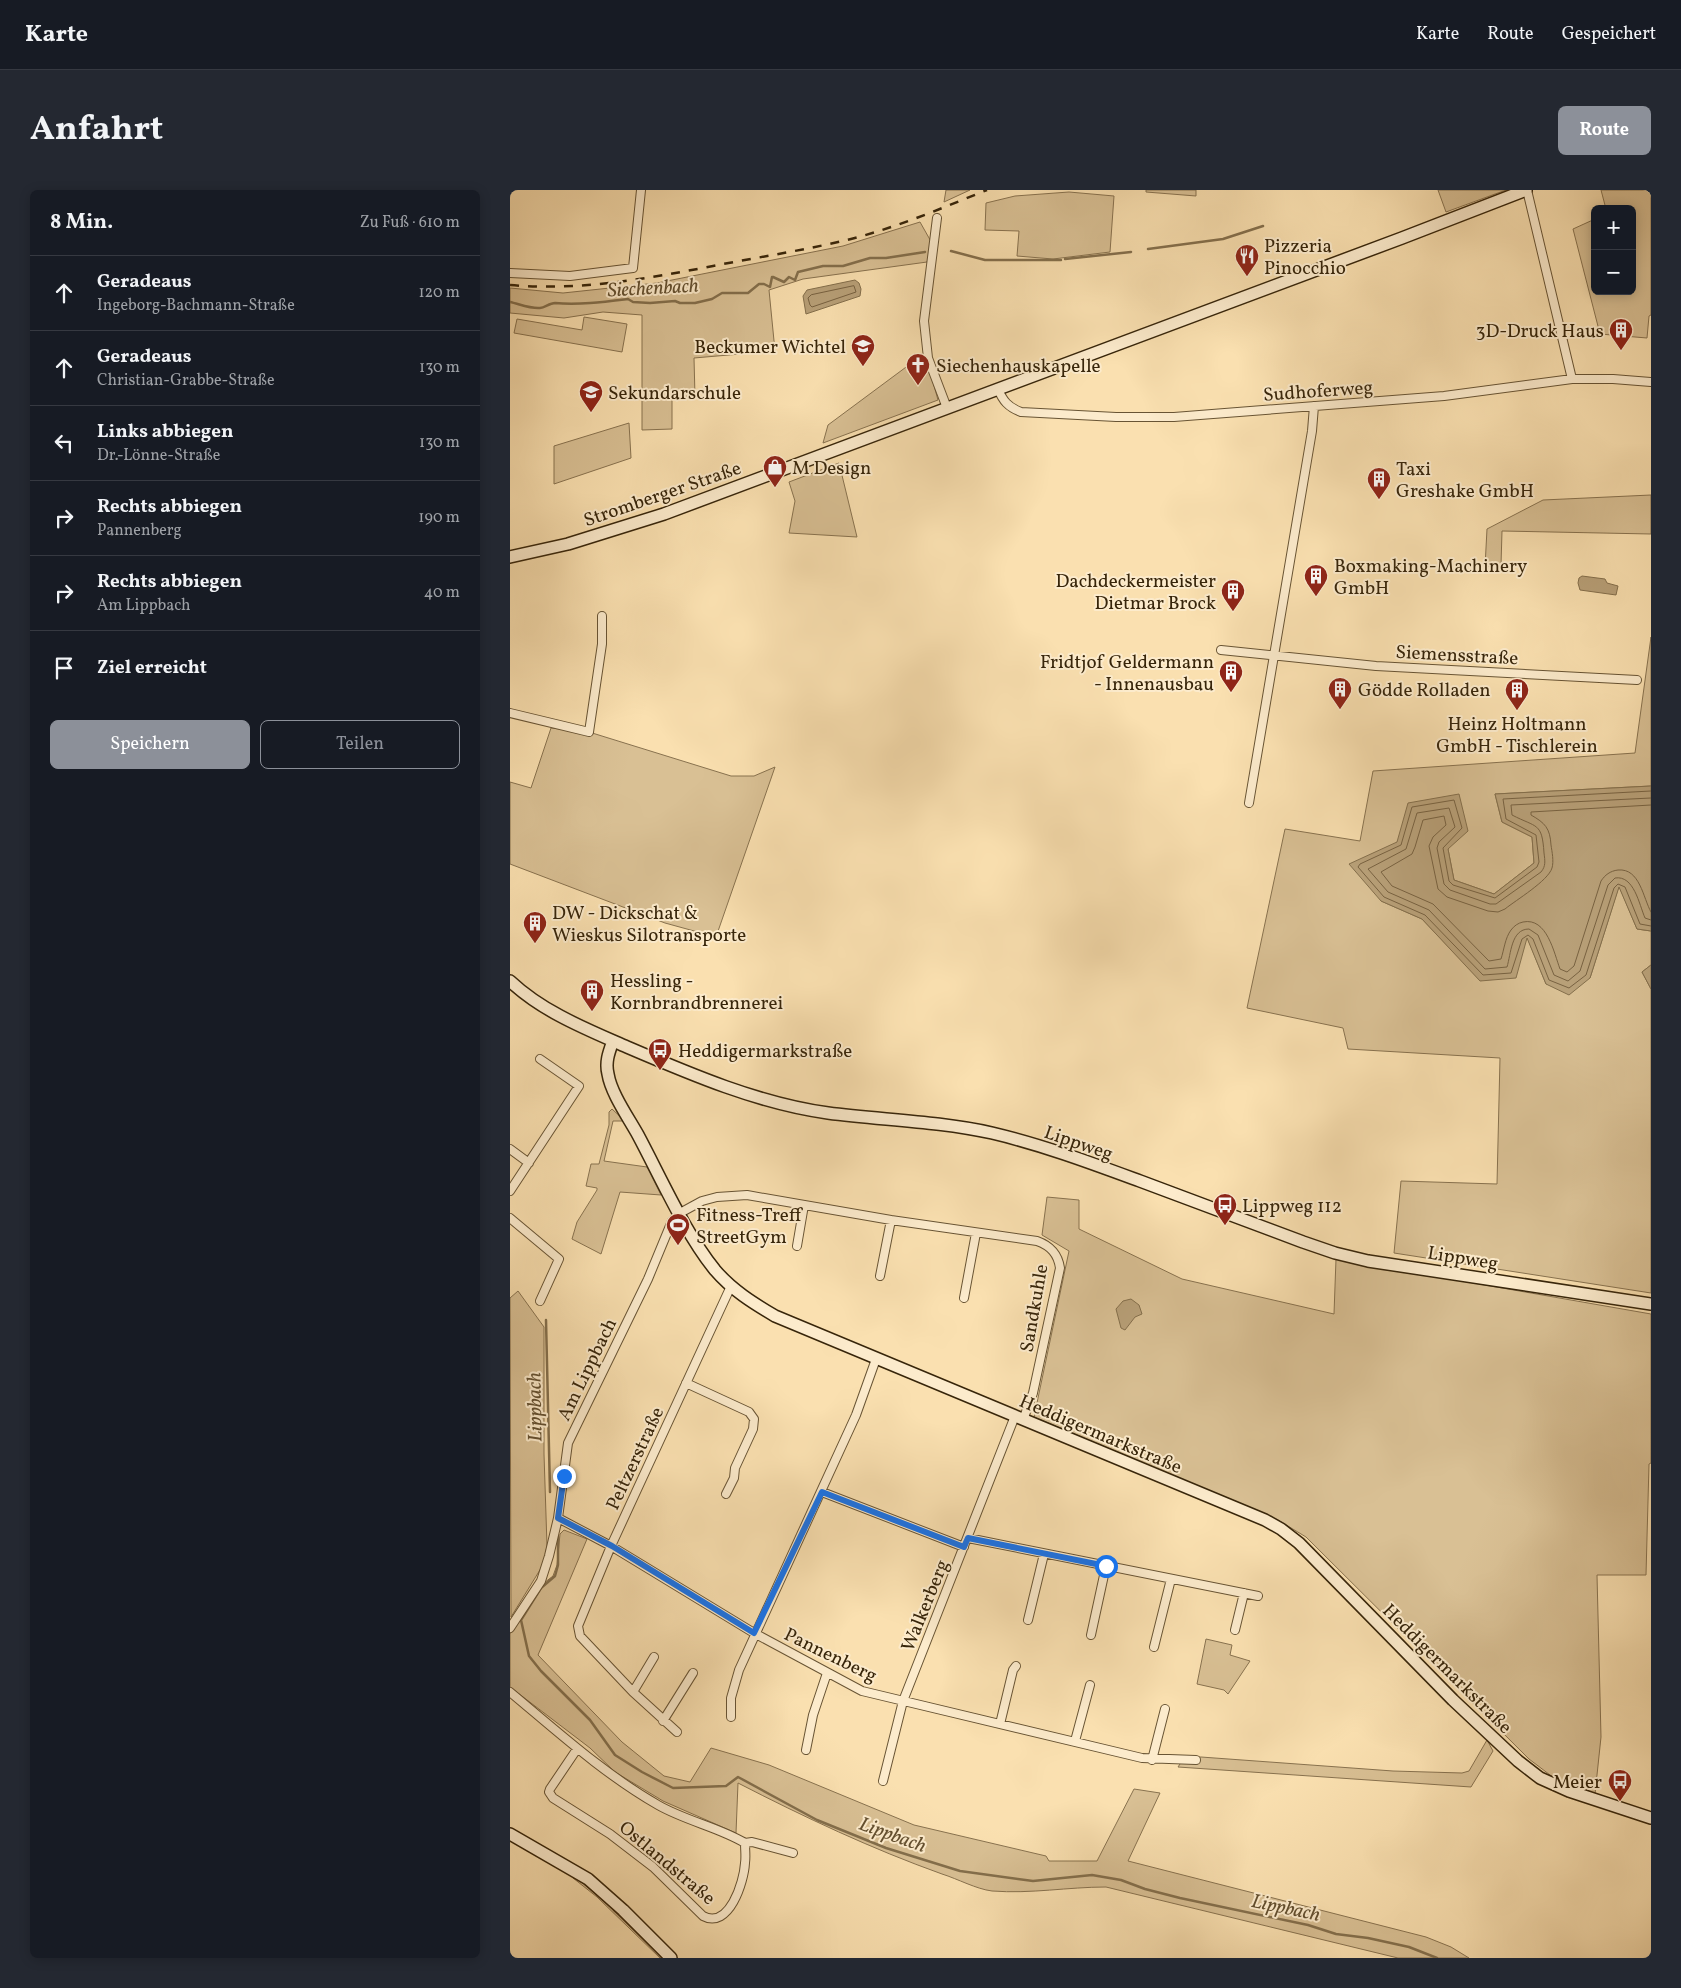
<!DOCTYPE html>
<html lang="de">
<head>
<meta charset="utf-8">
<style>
  body { margin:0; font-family:Vollkorn,serif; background:#242831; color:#f1f3f6 }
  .controls { position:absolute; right:15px; top:15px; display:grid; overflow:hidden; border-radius:8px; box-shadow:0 2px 12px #0003 }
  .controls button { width:45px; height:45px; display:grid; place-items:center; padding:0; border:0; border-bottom:1px solid #363941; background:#171b24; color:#f1f3f6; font:25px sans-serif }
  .stop { position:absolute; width:15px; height:15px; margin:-11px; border:4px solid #1a73e8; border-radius:50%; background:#fff }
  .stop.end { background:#1a73e8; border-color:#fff; box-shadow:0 1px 5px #0008 }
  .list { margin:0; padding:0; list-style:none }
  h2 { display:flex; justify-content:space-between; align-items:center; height:65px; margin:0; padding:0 20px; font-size:21px }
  h2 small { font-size:16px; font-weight:400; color:#9ea1a6 }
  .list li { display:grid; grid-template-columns:32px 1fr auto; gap:15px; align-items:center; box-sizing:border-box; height:75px; padding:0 20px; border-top:1px solid #363941 }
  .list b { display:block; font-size:19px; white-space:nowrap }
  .list p { margin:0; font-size:16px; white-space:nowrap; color:#9ea1a6 }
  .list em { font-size:16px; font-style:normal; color:#9ea1a6 }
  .actions { display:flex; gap:10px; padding:15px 20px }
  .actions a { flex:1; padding:11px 0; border:1px solid #8c9099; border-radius:8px; text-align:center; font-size:18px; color:#8c9099 }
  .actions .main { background:#8c9099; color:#fff }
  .icon { flex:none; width:28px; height:28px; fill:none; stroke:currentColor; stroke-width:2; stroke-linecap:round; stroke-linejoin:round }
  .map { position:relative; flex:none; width:1141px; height:1768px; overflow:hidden; border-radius:8px }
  header { display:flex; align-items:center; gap:30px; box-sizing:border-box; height:70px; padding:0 25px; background:#171b24; border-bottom:1px solid #363941 }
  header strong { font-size:24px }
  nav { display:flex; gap:28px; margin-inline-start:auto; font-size:18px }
  .intro { display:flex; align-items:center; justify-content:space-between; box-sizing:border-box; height:120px; padding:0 30px }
  h1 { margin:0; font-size:35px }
  .button { padding:12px 22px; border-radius:8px; background:#8c9099; color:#fff; font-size:18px; font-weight:700 }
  main { display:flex; gap:30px; padding:0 30px }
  aside { flex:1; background:#171b24; border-radius:8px; box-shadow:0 2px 12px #0003 }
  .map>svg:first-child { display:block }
</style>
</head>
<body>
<header>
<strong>Karte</strong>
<nav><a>Karte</a><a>Route</a><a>Gespeichert</a></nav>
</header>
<div class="intro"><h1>Anfahrt</h1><a class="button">Route</a></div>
<main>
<aside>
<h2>8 Min.<small>Zu Fuß · 610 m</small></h2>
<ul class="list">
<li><svg class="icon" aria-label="ahead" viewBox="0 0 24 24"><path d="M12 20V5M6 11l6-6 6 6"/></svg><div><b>Geradeaus</b><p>Ingeborg-Bachmann-Straße</p></div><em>120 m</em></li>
<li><svg class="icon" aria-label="ahead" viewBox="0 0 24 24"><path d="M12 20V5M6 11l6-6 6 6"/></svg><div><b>Geradeaus</b><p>Christian-Grabbe-Straße</p></div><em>130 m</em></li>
<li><svg class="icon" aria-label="left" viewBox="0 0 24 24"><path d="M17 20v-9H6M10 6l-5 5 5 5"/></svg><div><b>Links abbiegen</b><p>Dr.-Lönne-Straße</p></div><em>130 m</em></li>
<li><svg class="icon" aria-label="right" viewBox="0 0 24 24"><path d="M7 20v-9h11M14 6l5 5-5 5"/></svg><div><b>Rechts abbiegen</b><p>Pannenberg</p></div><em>190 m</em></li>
<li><svg class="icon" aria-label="right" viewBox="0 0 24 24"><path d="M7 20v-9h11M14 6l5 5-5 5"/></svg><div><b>Rechts abbiegen</b><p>Am Lippbach</p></div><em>40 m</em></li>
<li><svg class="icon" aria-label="arrive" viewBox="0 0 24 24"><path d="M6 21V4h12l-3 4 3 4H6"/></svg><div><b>Ziel erreicht</b></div></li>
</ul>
<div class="actions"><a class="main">Speichern</a><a>Teilen</a></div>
</aside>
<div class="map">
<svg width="1141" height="1768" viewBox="0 0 1141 1768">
  <rect width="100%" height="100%" fill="#fae0b0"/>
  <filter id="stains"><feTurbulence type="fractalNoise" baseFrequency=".004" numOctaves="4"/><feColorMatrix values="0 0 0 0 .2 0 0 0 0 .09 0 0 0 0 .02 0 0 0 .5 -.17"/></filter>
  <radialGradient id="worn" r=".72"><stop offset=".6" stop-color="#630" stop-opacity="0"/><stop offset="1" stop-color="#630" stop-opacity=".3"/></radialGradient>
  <path fill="#d9c094" stroke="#88724f" d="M 436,0 L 460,0 L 434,12 Z
    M 636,0 L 686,0 L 686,6 L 636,2 Z
    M 928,0 L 996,0 L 936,22 Z
    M 1091,0 L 1141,0 L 1141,125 L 1139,126 L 1137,148 L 1090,144 L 1063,39 L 1085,29 L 1085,101 L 1122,101 L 1122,19 L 1096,19 Z
    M 559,2 L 604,6 L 600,62 L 543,69 L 507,66 L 509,41 L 475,40 L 476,13 L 505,6 Z
    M 410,32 L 423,55 L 417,72 L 293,89 L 259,100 L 265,161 L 184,168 L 185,207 L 162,207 L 162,239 L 132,240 L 132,125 L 93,122 L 54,128 L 0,123 L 0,98 L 53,103 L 147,93 L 333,56 Z
    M 74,127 L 117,134 L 112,162 L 4,143 L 7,129 L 72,140 Z
    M 415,163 L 428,210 L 313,253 L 318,235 Z
    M 119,233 L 121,268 L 44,294 L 44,256 Z
    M 329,273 L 347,347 L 279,343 L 285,311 L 279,292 Z
    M 1141,305 L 1141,344 L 992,341 L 991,375 L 975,377 L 977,339 L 1033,310 Z
    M 1141,447 L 1141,596 L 985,604 L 992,632 L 1022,647 L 1024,673 L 984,704 L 944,690 L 938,659 L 887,652 L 871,711 L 912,729 L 971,791 L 1017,747 L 1036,794 L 1080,788 L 1109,696 L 1127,739 L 1141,741 L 1141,775 L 1132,782 L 1141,799 L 1141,1103 L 884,1063 L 891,991 L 987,994 L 990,868 L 838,859 L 833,838 L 737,818 L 775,639 L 850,651 L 863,581 L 1125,563 Z
    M 41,538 L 79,542 L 221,586 L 244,586 L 265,577 L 206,747 L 155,733 L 0,674 L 0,592 L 21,598 Z
    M 102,919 L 115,931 L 103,931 L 94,971 L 137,977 L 151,1005 L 110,1002 L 91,1064 L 62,1049 L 67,1032 L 87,1000 L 87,998 L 76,996 L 81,974 L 89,974 L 99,935 L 99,922 Z
    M 537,1007 L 569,1010 L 569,1039 L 672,1089 L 824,1124 L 826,1069 L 1141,1124 L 1141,1273 L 1139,1274 L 1136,1385 L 1087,1385 L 1091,1547 L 1085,1604 L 1044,1588 L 1019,1569 L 796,1347 L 768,1330 L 524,1227 L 559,1061 L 532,1045 Z
    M 8,1101 L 34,1137 L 34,1264 L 37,1356 L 33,1375 L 1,1427 L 0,1108 Z
    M 54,1340 L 77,1349 L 28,1465 L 112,1552 L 154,1586 L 180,1592 L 201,1558 L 259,1575 L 404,1635 L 536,1666 L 539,1671 L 587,1671 L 624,1599 L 650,1603 L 618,1671 L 916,1747 L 941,1757 L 959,1768 L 888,1768 L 596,1697 C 558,1697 521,1704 482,1701 C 466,1699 448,1689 432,1684 C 362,1659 294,1627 228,1593 L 226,1643 L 153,1611 L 105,1582 L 80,1558 L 0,1497 L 0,1444 L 34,1393 L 43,1386 L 47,1375 L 50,1344 Z
    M 696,1449 L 722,1455 L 720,1465 L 740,1471 L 718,1504 L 714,1500 L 687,1494 Z
    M 977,1550 L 983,1561 L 961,1597 L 668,1577 L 674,1568 L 691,1567 L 883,1581 L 952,1583 L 959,1581 Z
    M 64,1684 L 79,1695 L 156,1768 L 150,1768 L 87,1707 L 63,1688 Z"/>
  <path fill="#b8a078" stroke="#846f4c" d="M 345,90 L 349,93 L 351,99 L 350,106 L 296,124 L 293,106 L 297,100 Z
    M 1072,386 L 1095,389 L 1097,393 L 1108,396 L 1106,405 L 1070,400 L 1068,393 L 1069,388 Z
    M 1141,596 L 1141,741 L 1127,739 L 1109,697 L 1080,788 L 1059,805 L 1036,794 L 1017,748 L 1006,788 L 970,791 L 912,729 L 871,711 L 839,674 L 887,652 L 898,613 L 949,604 L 958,641 L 938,659 L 944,690 L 984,704 L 1024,673 L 1022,647 L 992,632 L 985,604 Z
    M 1141,775 L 1141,799 L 1132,782 Z
    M 621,1109 L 629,1115 L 632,1124 L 625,1127 L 615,1140 L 611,1138 L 606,1119 L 613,1111 Z"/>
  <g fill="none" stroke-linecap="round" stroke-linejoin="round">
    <path stroke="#786241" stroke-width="1" d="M 344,96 L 346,102 L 302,117 L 300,115 L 298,108 L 301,105 Z
      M 1141,601 L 993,609 L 996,629 L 1026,645 L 1029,672 L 1027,677 L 985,708 L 943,695 L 939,691 L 933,658 L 952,638 L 944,610 L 902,617 L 891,655 L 850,674 L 848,677 L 874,707 L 915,725 L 973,785 L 1001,783 L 1012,749 L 1018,745 L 1023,749 L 1039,790 L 1059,798 L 1076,785 L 1104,698 L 1108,694 L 1115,697 L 1130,734 L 1141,736
      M 1141,608 L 1001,615 L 1002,625 C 1027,638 1032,632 1034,663 C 1035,671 1036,676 1031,682 L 986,714 L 980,714 L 940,700 L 934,694 L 927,658 L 929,652 L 945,637 L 939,618 L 907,623 L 896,659 L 858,679 L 878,702 L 919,720 L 975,779 L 997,777 C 1001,764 1001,739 1019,739 L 1028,745 L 1044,785 L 1058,791 L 1070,781 L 1098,695 L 1105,688 C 1124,685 1129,714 1135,728 L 1141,730
      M 1141,615 L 1021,622 L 1021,625 C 1035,633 1040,638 1041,655 C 1042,662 1044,671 1042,678 C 1038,691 1006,710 995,719 L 988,722 L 978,721 L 937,707 L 928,699 L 919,656 L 923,647 L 936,635 L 934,626 L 913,630 L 905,657 L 902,664 L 871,682 L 882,696 L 923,714 L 979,771 L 991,769 C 994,760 995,748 1001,740 C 1004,736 1008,733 1013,732 C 1037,727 1044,763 1050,779 L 1057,782 L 1064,776 L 1091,691 C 1095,685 1100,681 1108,680 C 1130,678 1133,708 1141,722"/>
    <path stroke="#846f4c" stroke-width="2.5" d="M 638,59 L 713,49 L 753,36
      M 441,61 L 475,70 L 551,70
      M 555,69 L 621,62
      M 0,112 C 9,114 21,119 30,118 C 35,118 39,113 45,113 C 69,115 93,112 118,109 L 123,112 L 140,113 L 165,111 L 170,113 L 185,113 L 202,109 L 212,103 L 238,103 L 249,94 L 254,94 L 260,97 L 262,87 L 263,87 L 274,92 L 279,87 L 285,90 L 288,82 L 313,76 L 333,76 L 360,68 L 376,68 L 415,62
      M 36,1130 L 40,1302
      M 48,1347 L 48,1375 L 45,1386 L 31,1398 L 11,1430 L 19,1466 L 31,1481 L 80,1530 L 105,1565 L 132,1582 L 163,1598 L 216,1596 L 228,1587 L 307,1630 L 376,1658 L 450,1681 L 523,1691 L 582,1685 L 611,1690 L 635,1699 L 670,1708 L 798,1735 L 826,1744 L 858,1748 L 899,1757 L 927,1768
      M 68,1689 L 82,1699
      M 104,1720 L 153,1768"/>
    <g stroke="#685434" stroke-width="10">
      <path id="street" d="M 1017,0 L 1062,189
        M 427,28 L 414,131 L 418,168 L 437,218
        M 0,83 L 60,86 L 123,78 L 131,0
        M 488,199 C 493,211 498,217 511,222 L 606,227 L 664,227 L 934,206 L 1062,189 L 1103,189 L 1141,192
        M 711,460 L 866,476 L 1127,490
        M 0,523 L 79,542 L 92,454 L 92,426
        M 739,613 L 802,241 L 804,216
        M 0,959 L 19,973
        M 0,1001 L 69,896 L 30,869
        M 0,1028 L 49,1069 L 30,1111
        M 287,1056 L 294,1015
        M 370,1086 L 381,1030
        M 454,1108 L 466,1043
        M 176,1193 L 239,1222 L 244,1229 L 243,1239 L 225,1278 L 224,1288 L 216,1304
        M 312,1302 L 454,1357
        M 48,1328 L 101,1356 L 244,1443 L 352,1501 L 632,1568 L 686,1570
        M 458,1348 L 748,1406
        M 518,1430 L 534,1364
        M 0,1438 L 31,1391 L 39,1366 L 48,1328 L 58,1253 L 138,1089 L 162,1031 L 170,1023 L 192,1011 L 207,1007 L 237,1005 L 381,1030 L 527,1051 C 541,1056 548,1064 550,1078 L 523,1203 L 513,1230
        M 725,1440 L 734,1403
        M 581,1445 L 596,1376
        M 644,1457 L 661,1389
        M 0,1502 C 48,1542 94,1584 148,1615 C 176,1631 208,1637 235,1653 C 235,1660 236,1667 235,1673 C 234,1692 219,1740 193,1726 L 143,1677 L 100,1644 L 43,1608 L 39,1602 L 40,1599 L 67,1559
        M 123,1502 L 144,1467
        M 221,1527 L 221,1508 L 229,1480 L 346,1225 L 366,1169
        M 153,1531 L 183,1483
        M 490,1534 L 503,1480 L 506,1476
        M 167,1542 L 123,1502 L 70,1446 L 68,1436 L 101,1356 L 221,1096
        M 565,1551 L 580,1495
        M 296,1560 L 303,1525 L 317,1483
        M 642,1570 L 655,1519
        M 373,1591 L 393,1511 L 505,1226
        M 235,1653 L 242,1652 L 283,1663"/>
    </g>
    <g stroke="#37250a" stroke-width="14">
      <path id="secondary" d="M 0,367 L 58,354 L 154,324 L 892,48 L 1016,0
        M 0,791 C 33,822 76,839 117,857 C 180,884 250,914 318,923 C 372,930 428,931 482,943 C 533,955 581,973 630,991 C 685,1012 739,1032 793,1052 L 825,1063 L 858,1071 L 1141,1114
        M 103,851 C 99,862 95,872 98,884 C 101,903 118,927 128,945 C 151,988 175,1043 205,1080 C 222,1100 243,1113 265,1126 L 755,1330 L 771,1339 L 789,1353 L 943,1510 L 1008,1571 L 1030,1588 L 1059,1601 L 1141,1628
        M 0,1644 L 78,1689 L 113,1720 L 161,1768"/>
    </g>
    <use href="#street" stroke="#fcebcc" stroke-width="8"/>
    <use href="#secondary" stroke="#fcebcc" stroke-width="11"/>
    <path stroke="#37250a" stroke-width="2.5" stroke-dasharray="9 9" stroke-linecap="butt" d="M 0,95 C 70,101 135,89 203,76 C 249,67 296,60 341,49 C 388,37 432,18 477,0"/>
  </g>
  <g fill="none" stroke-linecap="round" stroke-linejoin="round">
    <path stroke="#1a73e8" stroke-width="6" d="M 54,1286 L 48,1328 L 102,1356 L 244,1443 L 312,1302 L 454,1357 L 458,1348 L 596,1376"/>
  </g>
  <defs>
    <g id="restaurant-pin" transform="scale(1.25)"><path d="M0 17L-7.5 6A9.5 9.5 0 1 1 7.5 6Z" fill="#8f2418" stroke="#fcebcc"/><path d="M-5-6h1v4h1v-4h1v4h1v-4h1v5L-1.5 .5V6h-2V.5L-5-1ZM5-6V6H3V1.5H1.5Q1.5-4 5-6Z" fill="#fff"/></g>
    <g id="building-pin" transform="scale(1.25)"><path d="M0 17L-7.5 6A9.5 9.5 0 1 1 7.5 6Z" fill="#8f2418" stroke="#fcebcc"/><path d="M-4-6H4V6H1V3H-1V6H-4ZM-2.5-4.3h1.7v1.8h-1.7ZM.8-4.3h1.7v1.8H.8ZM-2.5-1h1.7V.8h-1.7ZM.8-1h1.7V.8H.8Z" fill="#fff"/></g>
    <g id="school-pin" transform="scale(1.25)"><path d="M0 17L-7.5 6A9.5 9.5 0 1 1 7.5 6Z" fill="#8f2418" stroke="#fcebcc"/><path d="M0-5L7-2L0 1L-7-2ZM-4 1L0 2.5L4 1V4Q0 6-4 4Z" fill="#fff"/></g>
    <g id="church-pin" transform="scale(1.25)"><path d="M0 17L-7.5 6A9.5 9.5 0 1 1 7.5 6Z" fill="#8f2418" stroke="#fcebcc"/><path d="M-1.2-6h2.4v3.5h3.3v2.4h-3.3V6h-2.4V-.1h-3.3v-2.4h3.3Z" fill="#fff"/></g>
    <g id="shop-pin" transform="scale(1.25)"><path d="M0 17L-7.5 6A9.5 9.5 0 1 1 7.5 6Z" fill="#8f2418" stroke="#fcebcc"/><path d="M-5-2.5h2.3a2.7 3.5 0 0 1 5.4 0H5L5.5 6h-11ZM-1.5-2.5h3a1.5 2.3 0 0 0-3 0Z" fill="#fff"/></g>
    <g id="bus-pin" transform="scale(1.25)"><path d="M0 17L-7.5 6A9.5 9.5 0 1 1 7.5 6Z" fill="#8f2418" stroke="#fcebcc"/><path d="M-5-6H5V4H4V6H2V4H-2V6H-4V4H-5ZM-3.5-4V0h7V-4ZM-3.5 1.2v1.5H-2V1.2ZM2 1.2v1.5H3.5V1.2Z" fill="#fff"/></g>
    <g id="stadium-pin" transform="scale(1.25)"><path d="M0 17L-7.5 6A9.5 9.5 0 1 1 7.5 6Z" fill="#8f2418" stroke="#fcebcc"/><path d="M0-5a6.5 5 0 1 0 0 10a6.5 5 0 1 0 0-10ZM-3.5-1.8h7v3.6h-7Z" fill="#fff"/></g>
  </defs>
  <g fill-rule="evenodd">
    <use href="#restaurant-pin" x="737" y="66"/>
    <use href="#building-pin" x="1111" y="140"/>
    <use href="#school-pin" x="353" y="156"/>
    <use href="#church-pin" x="408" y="175"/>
    <use href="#school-pin" x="81" y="202"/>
    <use href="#shop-pin" x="265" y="277"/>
    <use href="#building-pin" x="869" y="289"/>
    <use href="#building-pin" x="806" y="386"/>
    <use href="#building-pin" x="723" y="401"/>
    <use href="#building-pin" x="721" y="482"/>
    <use href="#building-pin" x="830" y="499"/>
    <use href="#building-pin" x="1007" y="500"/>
    <use href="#building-pin" x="25" y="733"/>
    <use href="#building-pin" x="82" y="801"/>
    <use href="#bus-pin" x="150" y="860"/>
    <use href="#bus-pin" x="715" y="1015"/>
    <use href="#stadium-pin" x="168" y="1035"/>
    <use href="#bus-pin" x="1110" y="1591"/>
  </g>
  <g text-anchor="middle" stroke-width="4" stroke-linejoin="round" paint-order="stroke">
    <g font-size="19" fill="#37250a" stroke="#fcebcc" text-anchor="start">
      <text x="754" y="62">Pizzeria<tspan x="754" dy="22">Pinocchio</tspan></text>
      <text x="1094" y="147" text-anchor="end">3D-Druck Haus</text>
      <text x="336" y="163" text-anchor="end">Beckumer Wichtel</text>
      <text x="426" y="182">Siechenhauskapelle</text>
      <text x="98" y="209">Sekundarschule</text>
      <text x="282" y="284">M Design</text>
      <text x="886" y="285">Taxi<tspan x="886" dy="22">Greshake GmbH</tspan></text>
      <text x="824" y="382">Boxmaking-Machinery<tspan x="824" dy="22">GmbH</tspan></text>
      <text x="706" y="397" text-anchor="end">Dachdeckermeister<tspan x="706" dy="22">Dietmar Brock</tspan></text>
      <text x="704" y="478" text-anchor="end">Fridtjof Geldermann<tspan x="704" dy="22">- Innenausbau</tspan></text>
      <text x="848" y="506">Gödde Rolladen</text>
      <text x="1007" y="540" text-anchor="middle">Heinz Holtmann<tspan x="1007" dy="22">GmbH - Tischlerein</tspan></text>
      <text x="42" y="729">DW - Dickschat &amp;<tspan x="42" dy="22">Wieskus Silotransporte</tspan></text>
      <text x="100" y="797">Hessling -<tspan x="100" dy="22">Kornbrandbrennerei</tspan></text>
      <text x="168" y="867">Heddigermarkstraße</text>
      <text x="732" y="1022">Lippweg 112</text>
      <text x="186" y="1031">Fitness-Treff<tspan x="186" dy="22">StreetGym</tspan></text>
      <text x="1092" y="1598" text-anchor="end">Meier</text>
    </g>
    <g font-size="19" fill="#37250a" stroke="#fcebcc">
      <text transform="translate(808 200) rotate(-4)" y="7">Sudhoferweg</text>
      <text transform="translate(152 303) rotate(-19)" y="7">Stromberger Straße</text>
      <text transform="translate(947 464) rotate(3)" y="7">Siemensstraße</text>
      <text transform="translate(569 952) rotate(19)" y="7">Lippweg</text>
      <text transform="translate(953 1067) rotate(9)" y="7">Lippweg</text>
      <text transform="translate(523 1118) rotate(-80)" y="7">Sandkuhle</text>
      <text transform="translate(76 1179) rotate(-64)" y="7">Am Lippbach</text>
      <text transform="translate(591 1243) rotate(23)" y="7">Heddigermarkstraße</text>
      <text transform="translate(124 1268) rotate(-65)" y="7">Peltzerstraße</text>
      <text transform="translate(414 1415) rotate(-68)" y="7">Walkerberg</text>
      <text transform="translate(321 1464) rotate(26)" y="7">Pannenberg</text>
      <text transform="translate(938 1478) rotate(45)" y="7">Heddigermarkstraße</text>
      <text transform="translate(158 1672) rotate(40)" y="7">Ostlandstraße</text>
    </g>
    <g font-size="20" font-style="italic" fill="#645030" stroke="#fcebcc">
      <text transform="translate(143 97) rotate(-3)" y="7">Siechenbach</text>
      <text transform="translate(24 1217) rotate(-91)" y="7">Lippbach</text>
      <text transform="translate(383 1644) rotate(20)" y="7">Lippbach</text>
      <text transform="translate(776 1717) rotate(12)" y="7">Lippbach</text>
    </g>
  </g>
  <rect width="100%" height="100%" filter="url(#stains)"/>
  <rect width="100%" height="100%" fill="url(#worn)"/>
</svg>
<div class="controls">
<button>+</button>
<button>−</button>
</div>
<div class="stop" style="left:596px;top:1376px"></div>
<div class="stop end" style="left:54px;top:1286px"></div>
</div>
</main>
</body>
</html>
